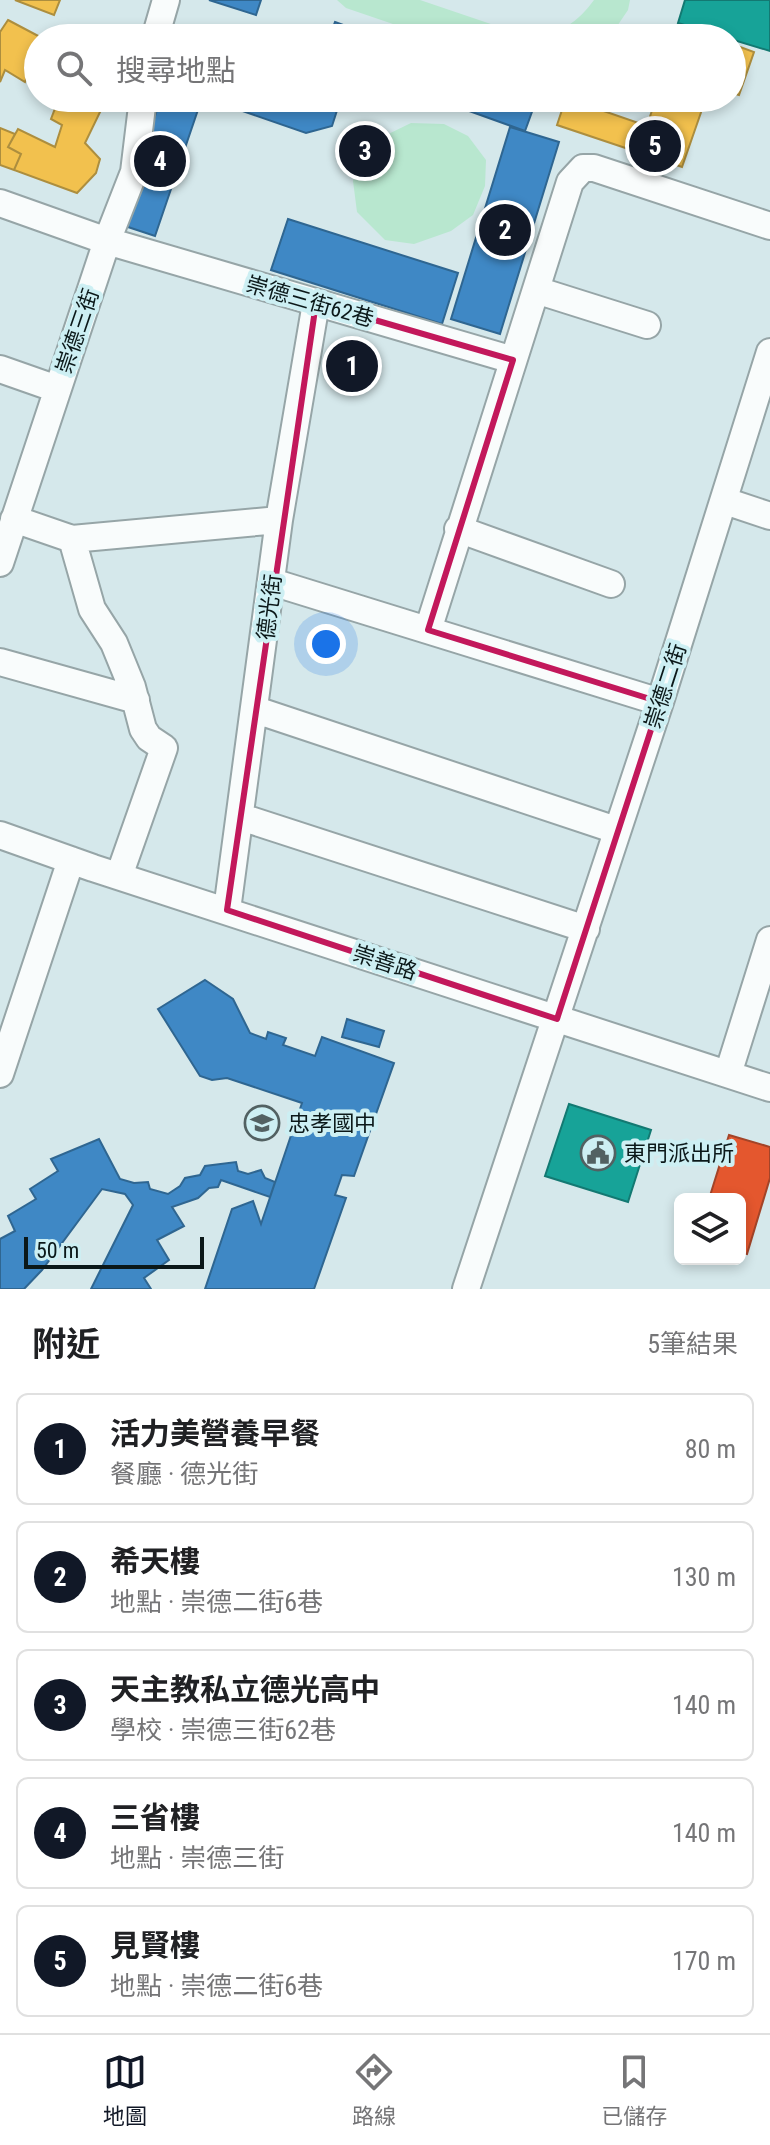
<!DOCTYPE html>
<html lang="zh-TW">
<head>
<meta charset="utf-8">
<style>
  body { margin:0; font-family:"Roboto Condensed","Noto Sans TC",sans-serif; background:#f2f2f2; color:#202124 }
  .controls { position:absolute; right:24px; bottom:24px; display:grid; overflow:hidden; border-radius:12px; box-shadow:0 4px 12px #0003 }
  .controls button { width:72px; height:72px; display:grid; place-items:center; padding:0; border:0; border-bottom:2px solid #e0e0e0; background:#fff; color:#202124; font:40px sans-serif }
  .scale { position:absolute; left:24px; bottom:20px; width:180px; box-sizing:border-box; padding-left:8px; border:4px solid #0b1819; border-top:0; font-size:22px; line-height:28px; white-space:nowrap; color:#0b1819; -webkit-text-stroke:6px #cdeff3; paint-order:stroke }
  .you { position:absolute; left:326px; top:644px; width:28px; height:28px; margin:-20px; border:6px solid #fff; border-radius:50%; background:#1a73e8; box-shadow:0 0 0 12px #1a73e833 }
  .badge { display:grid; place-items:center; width:52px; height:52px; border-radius:50%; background:#111827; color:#fff; font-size:26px; font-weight:700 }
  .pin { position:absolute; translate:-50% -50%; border:4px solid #fff; box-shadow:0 2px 8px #0006 }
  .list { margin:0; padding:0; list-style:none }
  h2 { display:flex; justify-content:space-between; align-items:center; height:104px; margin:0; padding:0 32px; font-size:34px }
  h2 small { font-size:26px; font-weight:400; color:#757577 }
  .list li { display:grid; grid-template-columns:52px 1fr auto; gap:24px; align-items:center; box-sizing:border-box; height:112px; margin:0 16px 16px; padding:0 16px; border:2px solid #e0e0e0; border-radius:12px }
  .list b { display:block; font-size:30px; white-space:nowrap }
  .list p { margin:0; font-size:26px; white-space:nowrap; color:#757577 }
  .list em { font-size:26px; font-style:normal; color:#757577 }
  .icon { flex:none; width:44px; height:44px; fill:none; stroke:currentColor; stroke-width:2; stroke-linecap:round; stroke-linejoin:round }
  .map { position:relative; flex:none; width:770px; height:1289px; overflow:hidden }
  .search { position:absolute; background:#fff; box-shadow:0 4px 12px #0003; left:24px; right:24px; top:24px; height:88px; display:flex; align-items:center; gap:20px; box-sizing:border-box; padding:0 28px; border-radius:44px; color:#757577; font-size:30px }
  .sheet { height:744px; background:#fff }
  nav { display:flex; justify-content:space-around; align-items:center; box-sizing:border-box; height:112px; border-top:2px solid #e0e0e0; background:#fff; font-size:22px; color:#757577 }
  nav a { display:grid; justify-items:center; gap:4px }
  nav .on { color:#111827 }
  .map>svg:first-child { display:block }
</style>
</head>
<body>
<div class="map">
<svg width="770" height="1289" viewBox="0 0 770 1289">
  <rect width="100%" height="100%" fill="#d5e8eb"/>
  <path fill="#b8e7cf" d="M 337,0 L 420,0 L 520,34 C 553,39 575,26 594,0 L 630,0 L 628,10 L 609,38 L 434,38 L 346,8 Z
    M 411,123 L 444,124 L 468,136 L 486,160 L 485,186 L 473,215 L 451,231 L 414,244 L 385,240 L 357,212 L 353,181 L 361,158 L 376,140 Z"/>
  <path fill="#f2c14e" stroke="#ad8e3e" stroke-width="2" d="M 15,0 L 60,0 L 54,15 Z
    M 8,20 L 42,38 L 38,38 L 38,52 L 25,82 L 5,70 L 0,82 L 0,32 Z
    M 681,27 L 714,38 L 677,38 Z
    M 732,44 L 754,52 L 739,95 L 732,93 Z
    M 59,98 L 100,98 L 101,110 L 85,143 L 100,159 L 96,173 L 77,193 L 14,170 L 21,154 L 8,147 L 18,129 L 55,147 L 62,125 L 51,119 Z
    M 566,98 L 647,126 L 656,98 L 706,98 L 682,167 L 557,125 Z
    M 0,128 L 15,134 L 8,147 L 21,154 L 14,170 L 0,165 Z"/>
  <path fill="#e4572e" stroke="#a34428" stroke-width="2" d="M 729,1135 L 770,1147 L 770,1178 L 747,1254 L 740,1252 L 740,1199 L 709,1199 Z"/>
  <path fill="#3f88c5" stroke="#2f6691" stroke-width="2" d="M 209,0 L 261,0 L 256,15 Z
    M 335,22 L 379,38 L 329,38 Z
    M 161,98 L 202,98 L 155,236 L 119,224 Z
    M 205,98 L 304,98 L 312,101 L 313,98 L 341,98 L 332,126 L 306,133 Z
    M 433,98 L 537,98 L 525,131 Z
    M 510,127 L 559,142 L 500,334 L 451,319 Z
    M 288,219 L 458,273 L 442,324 L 271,270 Z
    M 205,980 L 233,999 L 250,1033 L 266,1039 L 268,1032 L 286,1038 L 283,1045 L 315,1056 L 322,1037 L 394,1063 L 354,1176 L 342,1175 L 335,1195 L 346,1198 L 314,1289 L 205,1289 L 232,1209 L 253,1201 L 261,1224 L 302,1103 L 227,1078 L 212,1080 L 200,1076 L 158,1009 Z
    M 347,1019 L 384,1031 L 379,1047 L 342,1037 Z
    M 99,1139 L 120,1179 L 134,1183 L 148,1182 L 150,1189 L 168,1194 L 180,1186 L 185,1178 L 200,1175 L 205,1166 L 236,1162 L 238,1171 L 248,1174 L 261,1170 L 265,1178 L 275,1182 L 270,1197 L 221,1180 L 218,1187 L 209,1188 L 198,1198 L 172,1207 L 184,1226 L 157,1240 L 169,1260 L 144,1278 L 151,1289 L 91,1289 L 133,1205 L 125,1194 L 102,1189 L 42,1270 L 24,1289 L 0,1289 L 0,1239 L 15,1231 L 8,1216 L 36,1199 L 30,1189 L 58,1171 L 51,1159 Z"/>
  <path fill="#17a398" stroke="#137972" stroke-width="2" d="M 685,0 L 770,0 L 770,51 L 678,23 Z
    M 569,1104 L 651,1130 L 628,1202 L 545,1176 Z"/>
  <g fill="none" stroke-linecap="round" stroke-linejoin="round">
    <g stroke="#96a5a7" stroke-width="30">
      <path id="minor" d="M 155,38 L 166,0
        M 0,203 L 107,241 L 513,360
        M 536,290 L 647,325
        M 0,369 L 57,389
        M 725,501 L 770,516
        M 14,519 L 72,539 L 279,520
        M 458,529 L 611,584
        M 72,539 L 92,609 L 114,643 L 132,687 L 143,729 L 149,738 L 164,748 L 119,876
        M 0,563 L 107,241 L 134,172 L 143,98
        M 272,582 L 660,702
        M 428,630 L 570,182 L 583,168 L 594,168 L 770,226
        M 0,662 L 136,700
        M 256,710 L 616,830
        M 241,817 L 586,929
        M 0,835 L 93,868 L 770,1088
        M 227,910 L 279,520 L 316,303
        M 0,1074 L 71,860
        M 728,1074 L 770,940
        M 466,1289 L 660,702 L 770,352"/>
    </g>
    <use href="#minor" stroke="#f9fcfc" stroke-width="26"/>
  </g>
  <path fill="none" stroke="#c2185b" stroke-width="6" stroke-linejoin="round" d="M 316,303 L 513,360 L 428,630 L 660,702 L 557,1019 L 227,910 Z"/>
  <defs>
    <g id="school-ring" transform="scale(1.8)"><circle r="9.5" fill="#cdeff3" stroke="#526162" stroke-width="1.5"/><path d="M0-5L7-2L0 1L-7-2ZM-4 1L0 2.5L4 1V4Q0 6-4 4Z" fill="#526162"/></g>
    <g id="civic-ring" transform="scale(1.8)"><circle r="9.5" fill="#cdeff3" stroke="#526162" stroke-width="1.5"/><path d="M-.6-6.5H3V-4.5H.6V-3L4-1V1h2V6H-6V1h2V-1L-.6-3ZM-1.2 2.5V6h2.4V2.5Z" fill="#526162"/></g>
  </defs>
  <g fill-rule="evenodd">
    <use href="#school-ring" x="262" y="1123"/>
    <use href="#civic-ring" x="598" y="1153"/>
  </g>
  <g text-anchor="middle" stroke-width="8" stroke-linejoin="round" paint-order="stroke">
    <g font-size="22" fill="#0b1819" stroke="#cdeff3">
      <text transform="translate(310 301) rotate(16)" y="8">崇德三街62巷</text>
      <text transform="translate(77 331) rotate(-71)" y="8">崇德三街</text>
      <text transform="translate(269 607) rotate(-83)" y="8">德光街</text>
      <text transform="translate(665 686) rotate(-72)" y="8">崇德二街</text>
      <text transform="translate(385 962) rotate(18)" y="8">崇善路</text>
    </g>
    <g font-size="22" fill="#0b1819" stroke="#cdeff3" text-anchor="start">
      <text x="288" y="1131">忠孝國中</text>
      <text x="624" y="1161">東門派出所</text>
    </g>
  </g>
</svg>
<div class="controls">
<button><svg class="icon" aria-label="layers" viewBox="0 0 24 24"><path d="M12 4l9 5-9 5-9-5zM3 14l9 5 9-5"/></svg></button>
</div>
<div class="scale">50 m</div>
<div class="you"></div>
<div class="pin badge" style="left:352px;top:366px">1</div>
<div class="pin badge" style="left:505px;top:230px">2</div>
<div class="pin badge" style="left:365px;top:151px">3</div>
<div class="pin badge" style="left:160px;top:161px">4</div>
<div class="pin badge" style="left:655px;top:146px">5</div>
<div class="search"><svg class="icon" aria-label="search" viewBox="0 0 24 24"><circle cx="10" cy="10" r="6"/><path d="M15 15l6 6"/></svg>搜尋地點</div>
</div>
<section class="sheet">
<h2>附近<small>5筆結果</small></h2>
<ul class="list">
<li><span class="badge">1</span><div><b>活力美營養早餐</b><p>餐廳 · 德光街</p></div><em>80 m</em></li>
<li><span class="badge">2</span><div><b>希天樓</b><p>地點 · 崇德二街6巷</p></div><em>130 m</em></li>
<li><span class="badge">3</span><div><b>天主教私立德光高中</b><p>學校 · 崇德三街62巷</p></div><em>140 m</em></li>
<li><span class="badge">4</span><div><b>三省樓</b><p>地點 · 崇德三街</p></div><em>140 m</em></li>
<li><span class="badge">5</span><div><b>見賢樓</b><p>地點 · 崇德二街6巷</p></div><em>170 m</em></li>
</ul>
</section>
<nav>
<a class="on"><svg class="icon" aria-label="map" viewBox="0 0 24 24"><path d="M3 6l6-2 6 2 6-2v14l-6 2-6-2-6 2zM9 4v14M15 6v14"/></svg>地圖</a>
<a><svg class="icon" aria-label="directions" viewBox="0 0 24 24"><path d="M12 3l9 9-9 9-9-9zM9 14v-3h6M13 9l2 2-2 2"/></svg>路線</a>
<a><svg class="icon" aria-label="saved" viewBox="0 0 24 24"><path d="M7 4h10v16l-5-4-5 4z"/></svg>已儲存</a>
</nav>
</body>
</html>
